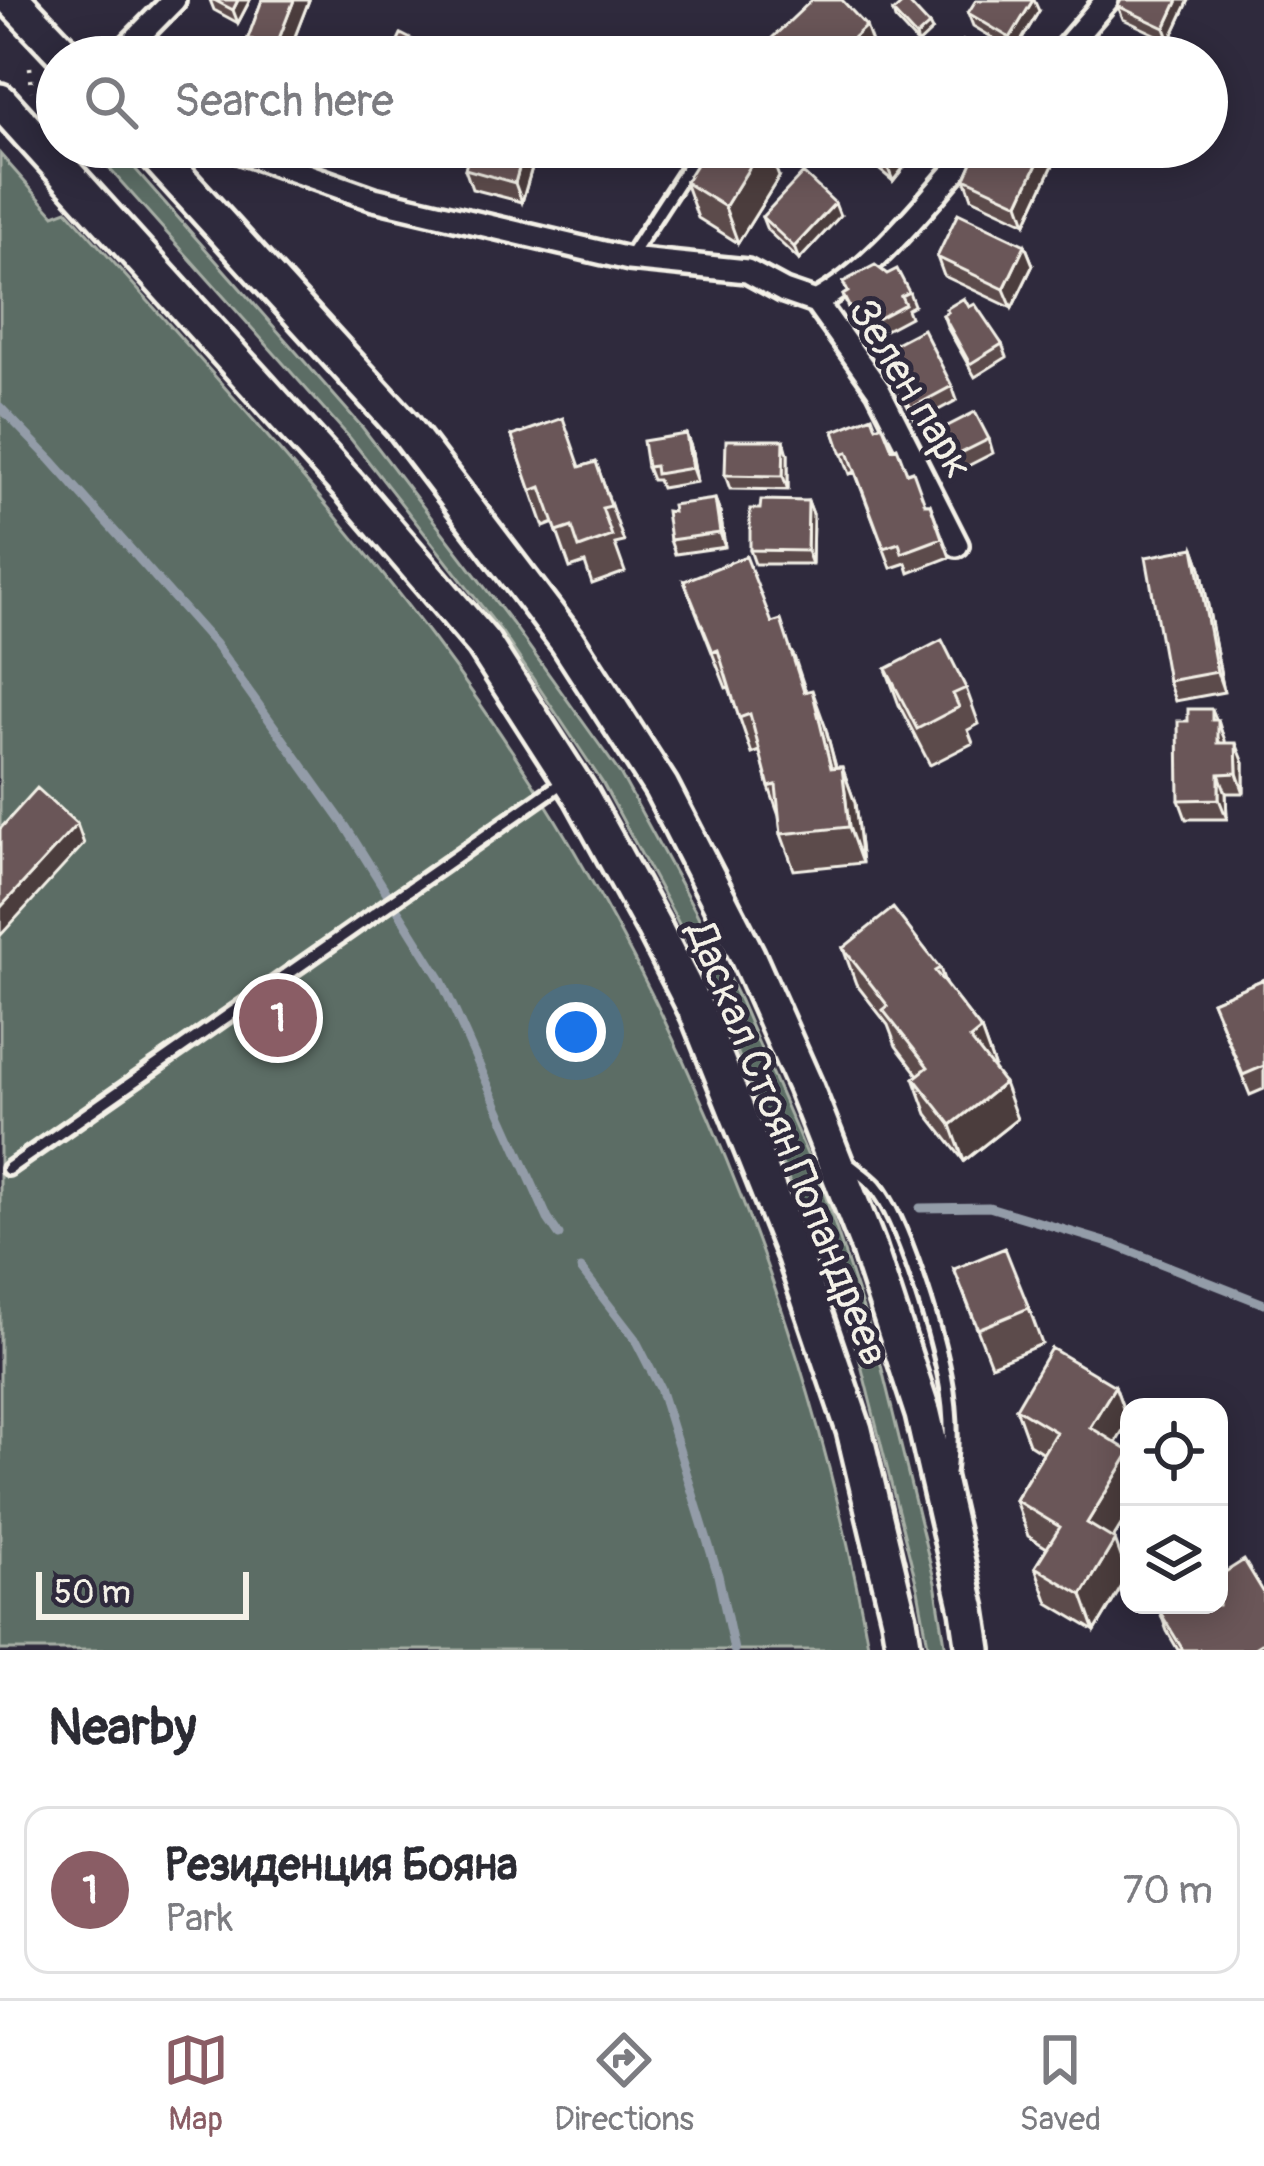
<!DOCTYPE html>
<html lang="en">
<head>
<meta charset="utf-8">
<style>
  body { margin:0; font-family:Pangolin,sans-serif; background:#f7f7f7; color:#2b2b33 }
  .controls { position:absolute; right:36px; bottom:36px; display:grid; overflow:hidden; border-radius:24px; box-shadow:0 6px 30px #0003 }
  .controls button { width:108px; height:108px; display:grid; place-items:center; padding:0; border:0; border-bottom:3px solid #e1e1e2; background:#fff; color:#2b2b33; font:60px sans-serif }
  .scale { position:absolute; left:36px; bottom:30px; width:213px; box-sizing:border-box; padding-left:12px; border:6px solid #f4f1e8; border-top:0; font-size:33px; line-height:42px; white-space:nowrap; color:#f4f1e8; -webkit-text-stroke:9px #2f2a3d; paint-order:stroke }
  .you { position:absolute; left:576px; top:1032px; width:42px; height:42px; margin:-30px; border:9px solid #fff; border-radius:50%; background:#1a73e8; box-shadow:0 0 0 18px #1a73e833 }
  .badge { display:grid; place-items:center; width:78px; height:78px; border-radius:50%; background:#8a5d65; color:#fff; font-size:39px; font-weight:700 }
  .pin { position:absolute; translate:-50% -50%; border:6px solid #fff; box-shadow:0 3px 12px #0006 }
  .list { margin:0; padding:0; list-style:none }
  h2 { display:flex; justify-content:space-between; align-items:center; height:156px; margin:0; padding:0 48px; font-size:51px }
  h2 small { font-size:39px; font-weight:400; color:#7c7c81 }
  .list li { display:grid; grid-template-columns:78px 1fr auto; gap:36px; align-items:center; box-sizing:border-box; height:168px; margin:0 24px 24px; padding:0 24px; border:3px solid #e1e1e2; border-radius:24px }
  .list b { display:block; font-size:45px; white-space:nowrap }
  .list p { margin:0; font-size:39px; white-space:nowrap; color:#7c7c81 }
  .list em { font-size:39px; font-style:normal; color:#7c7c81 }
  .icon { flex:none; width:66px; height:66px; fill:none; stroke:currentColor; stroke-width:2; stroke-linecap:round; stroke-linejoin:round }
  .map { position:relative; flex:none; width:1264px; height:1650px; overflow:hidden }
  .search { position:absolute; background:#fff; box-shadow:0 6px 30px #0003; left:36px; right:36px; top:36px; height:132px; display:flex; align-items:center; gap:30px; box-sizing:border-box; padding:0 42px; border-radius:66px; color:#7c7c81; font-size:45px }
  .sheet { height:348px; background:#fff }
  nav { display:flex; justify-content:space-around; align-items:center; box-sizing:border-box; height:168px; border-top:3px solid #e1e1e2; background:#fff; font-size:33px; color:#7c7c81 }
  nav a { display:grid; justify-items:center; gap:6px }
  nav .on { color:#8a5d65 }
  .map>svg:first-child { display:block }
</style>
</head>
<body>
<div class="map">
<svg width="1264" height="1650" viewBox="0 0 1264 1650">
  <rect width="100%" height="100%" fill="#2f2a3d"/>
  <filter id="ink" filterUnits="userSpaceOnUse"><feTurbulence type="fractalNoise" baseFrequency=".00833" numOctaves="2"/><feDisplacementMap in="SourceGraphic" scale="24" xChannelSelector="R" yChannelSelector="G"/><feConvolveMatrix kernelMatrix="1 2 1 2 8 2 1 2 1" color-interpolation-filters="sRGB"/></filter>
  <g filter="url(#ink)">
    <path fill="#5b6d65" stroke="#a8afa6" stroke-width="3" d="M 90,147 L 116,147 L 362,427 L 512,623 L 621,775 L 696,912 L 740,1001 L 825,1195 L 879,1357 L 935,1583 L 946,1650 L 929,1650 L 918,1590 L 858,1353 L 719,1006 L 676,918 L 602,782 L 501,631 L 350,438 Z
      M 0,154 L 54,215 L 67,210 C 191,350 318,487 431,636 C 653,930 804,1289 869,1650 L 0,1650 Z"/>
    <g fill="none" stroke-linecap="round" stroke-linejoin="round">
      <path stroke="#939ca8" stroke-width="9" d="M 0,407 L 51,460 L 215,644 L 346,827 L 441,980 L 548,1219 L 559,1235
        M 920,1208 L 989,1207 L 1112,1244 L 1264,1304
        M 581,1269 L 635,1339 L 660,1388 L 718,1575 L 734,1650"/>
      <g stroke="#f4f1e8" stroke-width="20">
        <path id="lane" d="M 630,256 L 701,147
          M 846,1162 C 855,1170 867,1177 875,1186 C 903,1219 936,1332 945,1377 C 951,1407 952,1440 949,1470
          M 8,1169 L 566,780"/>
      </g>
      <g stroke="#f4f1e8" stroke-width="30">
        <path id="street" d="M 118,57 L 174,0
          M 1058,57 L 1107,0
          M 227,147 L 374,199 L 629,259 L 747,271 L 784,291 L 816,302 L 878,389 L 957,545
          M 164,163 L 182,147
          M 816,302 C 880,266 927,200 976,147"/>
      </g>
      <g stroke="#f4f1e8" stroke-width="42">
        <path id="secondary" d="M 13,0 L 67,57
          M 0,101 L 353,491 L 483,643 L 582,797 L 653,926 L 698,1014 L 794,1254 L 854,1430 L 899,1619 L 904,1650
          M 149,147 L 404,427 L 567,641 L 661,787 L 747,955 L 805,1086 L 868,1246 L 923,1414 L 968,1610 L 974,1650"/>
      </g>
      <path stroke="#f4f1e8" stroke-width="4.5" stroke-dasharray="3 9" stroke-linecap="butt" d="M 30,67 L 32,91"/>
      <use href="#lane" stroke="#2f2a3d" stroke-width="10"/>
      <use href="#street" stroke="#2f2a3d" stroke-width="21"/>
      <use href="#secondary" stroke="#2f2a3d" stroke-width="33"/>
    </g>
    <path fill="#5c4b4c" stroke="#f4f1e8" stroke-width="3" d="M 210,0 L 250,0 L 238,23 L 214,10 Z
      M 262,0 L 309,0 L 287,57 L 254,57 L 248,38 Z
      M 1121,0 L 1189,0 L 1170,41 L 1123,19 L 1118,6 Z
      M 1039,11 L 1015,51 L 973,26 L 968,13 Z
      M 893,12 L 932,31 L 918,44 L 895,19 Z
      M 471,147 L 538,147 L 522,202 L 472,189 L 465,169 Z
      M 858,147 L 920,147 L 893,181 L 862,155 Z
      M 979,147 L 1048,147 L 1054,163 L 1026,223 L 972,198 L 965,178 Z
      M 779,177 L 738,243 L 698,218 L 685,182 Z
      M 840,216 L 799,260 L 767,230 L 762,217 Z
      M 1025,245 L 1033,265 L 1012,308 L 944,276 L 937,257 Z
      M 843,282 L 909,292 L 914,305 L 907,309 L 910,317 L 865,341 L 848,308 L 843,295 L 847,292 Z
      M 969,307 L 1002,344 L 1007,357 L 975,377 L 948,329 L 943,315 Z
      M 881,351 L 952,386 L 957,400 L 916,422 L 886,365 Z
      M 876,427 L 907,473 L 925,504 L 930,504 L 950,557 L 909,573 L 906,563 L 891,568 L 855,472 L 850,474 L 834,431 Z
      M 938,431 L 989,439 L 993,453 L 956,472 Z
      M 686,434 L 691,447 L 697,482 L 661,488 L 658,480 L 652,480 L 647,467 Z
      M 512,436 L 580,467 L 596,462 L 624,542 L 615,544 L 625,572 L 592,584 L 585,563 L 570,568 L 554,523 L 544,527 Z
      M 788,454 L 788,490 L 730,489 L 725,475 Z
      M 715,499 L 720,512 L 725,547 L 675,554 L 670,540 L 673,512 Z
      M 808,501 L 813,514 L 812,564 L 755,564 L 750,550 L 760,509 Z
      M 1194,548 L 1201,568 L 1224,692 L 1175,701 L 1168,681 Z
      M 684,581 L 772,623 L 794,656 L 806,692 L 825,726 L 836,767 L 842,767 L 855,803 L 862,863 L 794,870 L 781,834 L 779,816 L 769,787 L 760,751 L 752,754 L 729,687 L 726,688 Z
      M 886,669 L 966,688 L 979,724 L 968,730 L 973,743 L 930,765 L 899,705 Z
      M 1216,720 L 1218,720 L 1225,743 L 1244,763 L 1244,793 L 1226,793 L 1227,819 L 1186,819 L 1179,800 Z
      M 843,948 L 940,968 L 946,986 L 981,1030 L 994,1066 L 992,1067 L 1017,1119 L 964,1161 L 927,1114 L 914,1078 L 918,1075 L 896,1046 L 888,1025 L 856,984 Z
      M 1264,979 L 1264,1089 L 1250,1095 L 1212,1001 Z
      M 954,1269 L 1029,1308 L 1042,1344 L 991,1365 Z
      M 1115,1386 L 1128,1422 L 1116,1443 L 1129,1512 L 1113,1539 L 1128,1576 L 1095,1631 L 1048,1603 L 1035,1567 L 1047,1548 L 1028,1536 L 1015,1500 L 1043,1453 L 1029,1444 L 1016,1408 Z
      M 1264,1593 L 1264,1650 L 1178,1650 L 1167,1631 L 1160,1612 Z"/>
    <path fill="#4b3d3e" stroke="#f4f1e8" stroke-width="3" d="M 238,0 L 250,0 L 238,23 L 233,10 Z
      M 294,0 L 309,0 L 287,57 L 278,57 L 275,49 Z
      M 1033,0 L 1034,0 L 1039,11 L 1015,51 L 1010,38 Z
      M 1178,0 L 1189,0 L 1170,41 L 1165,28 Z
      M 929,25 L 932,31 L 918,44 L 916,37 Z
      M 866,26 L 877,57 L 832,57 Z
      M 525,147 L 538,147 L 522,202 L 515,183 Z
      M 762,147 L 768,147 L 779,177 L 738,243 L 725,207 Z
      M 905,147 L 920,147 L 893,181 L 888,168 Z
      M 1045,147 L 1048,147 L 1054,163 L 1026,223 L 1019,203 Z
      M 835,203 L 840,216 L 799,260 L 794,247 Z
      M 1025,245 L 1033,265 L 1012,308 L 1004,289 Z
      M 686,434 L 691,447 L 697,482 L 692,468 Z
      M 784,440 L 788,454 L 788,490 L 783,476 Z
      M 715,499 L 720,512 L 725,547 L 720,533 Z
      M 808,501 L 813,514 L 812,564 L 807,551 Z
      M 1194,548 L 1201,568 L 1224,692 L 1217,672 Z
      M 812,690 L 825,726 L 845,804 L 831,768 Z
      M 1212,709 L 1225,740 L 1226,763 L 1212,720 Z
      M 1236,743 L 1244,763 L 1244,793 L 1237,773 Z
      M 842,767 L 855,803 L 862,863 L 849,827 Z
      M 1219,774 L 1226,793 L 1227,819 L 1219,799 Z
      M 77,824 L 84,844 L 0,936 L 0,908 Z
      M 981,1030 L 994,1066 L 983,1075 L 970,1039 Z
      M 1004,1083 L 1017,1119 L 964,1161 L 951,1125 Z
      M 1115,1386 L 1128,1422 L 1103,1463 L 1090,1427 Z
      M 1129,1454 L 1129,1512 L 1100,1559 L 1087,1523 Z
      M 1115,1540 L 1128,1576 L 1095,1631 L 1082,1595 Z"/>
    <path fill="#6b5758" stroke="#f4f1e8" stroke-width="3" d="M 214,0 L 238,0 L 233,10 Z
      M 262,0 L 294,0 L 275,49 L 248,38 Z
      M 812,0 L 842,0 L 866,26 L 832,57 L 752,57 Z
      M 906,0 L 929,25 L 916,37 L 893,12 Z
      M 976,0 L 1033,0 L 1010,38 L 968,13 Z
      M 1121,0 L 1178,0 L 1165,28 L 1118,6 Z
      M 401,34 L 438,53 L 436,57 L 390,57 Z
      M 963,41 L 983,57 L 951,57 Z
      M 1062,43 L 1091,57 L 1056,57 Z
      M 471,147 L 525,147 L 515,183 L 465,169 Z
      M 707,147 L 762,147 L 725,207 L 685,182 Z
      M 863,147 L 905,147 L 888,168 Z
      M 979,147 L 1045,147 L 1019,203 L 965,178 Z
      M 803,173 L 835,203 L 794,247 L 762,217 Z
      M 958,213 L 1025,245 L 1004,289 L 937,257 Z
      M 875,265 L 887,274 L 897,269 L 909,292 L 901,296 L 905,304 L 860,328 L 843,295 L 848,292 L 843,282 Z
      M 964,298 L 969,307 L 975,304 L 1002,344 L 970,364 L 943,315 L 948,312 L 946,309 Z
      M 923,329 L 952,386 L 911,408 L 881,351 Z
      M 975,412 L 989,439 L 951,458 L 938,431 Z
      M 872,416 L 876,427 L 882,424 L 892,449 L 897,447 L 907,473 L 913,471 L 925,504 L 930,504 L 942,538 L 902,553 L 899,543 L 884,548 L 848,452 L 842,455 L 834,431 Z
      M 563,418 L 580,467 L 596,462 L 611,506 L 602,508 L 612,536 L 579,548 L 572,527 L 557,532 L 541,487 L 531,491 L 512,436 Z
      M 686,434 L 692,468 L 656,474 L 655,466 L 647,467 L 643,441 Z
      M 726,440 L 784,440 L 783,476 L 725,475 Z
      M 715,499 L 720,533 L 670,540 L 666,511 L 673,512 L 672,505 Z
      M 761,500 L 808,501 L 807,551 L 750,550 L 750,509 L 760,509 Z
      M 1194,548 L 1217,672 L 1168,681 L 1146,557 Z
      M 746,556 L 772,623 L 781,620 L 804,692 L 812,690 L 831,768 L 842,767 L 849,827 L 781,834 L 776,785 L 769,787 L 750,714 L 739,718 L 718,650 L 713,652 L 684,581 Z
      M 942,640 L 966,688 L 953,694 L 959,707 L 917,729 L 886,669 Z
      M 1188,709 L 1212,709 L 1212,720 L 1218,720 L 1218,743 L 1236,743 L 1237,773 L 1219,774 L 1219,799 L 1179,800 L 1178,721 L 1188,721 Z
      M 37,788 L 77,824 L 0,908 L 0,829 Z
      M 893,908 L 940,968 L 935,971 L 981,1030 L 970,1039 L 1004,1083 L 951,1125 L 914,1078 L 928,1067 L 883,1010 L 888,1006 L 843,948 Z
      M 1264,979 L 1264,1066 L 1243,1075 L 1212,1001 Z
      M 1005,1248 L 1029,1308 L 978,1329 L 954,1269 Z
      M 1051,1348 L 1115,1386 L 1090,1427 L 1129,1451 L 1129,1454 L 1087,1523 L 1115,1540 L 1082,1595 L 1035,1567 L 1060,1527 L 1015,1500 L 1056,1432 L 1016,1408 Z
      M 1244,1560 L 1264,1593 L 1264,1642 L 1251,1650 L 1183,1650 L 1160,1612 L 1171,1605 L 1219,1605 L 1219,1576 Z"/>
  </g>
  <g text-anchor="middle" stroke-width="10" stroke-linejoin="round" paint-order="stroke">
    <g font-size="42" fill="#f4f1e8" stroke="#2f2a3d">
      <text transform="translate(912 388) rotate(59)" y="15">Зелен парк</text>
      <text transform="translate(789 1143) rotate(68)" y="15">Даскал Стоян Попандреев</text>
    </g>
  </g>
</svg>
<div class="controls">
<button><svg class="icon" aria-label="locate" viewBox="0 0 24 24"><circle cx="12" cy="12" r="6"/><path d="M12 2v4M12 18v4M2 12h4M18 12h4"/></svg></button>
<button><svg class="icon" aria-label="layers" viewBox="0 0 24 24"><path d="M12 4l9 5-9 5-9-5zM3 14l9 5 9-5"/></svg></button>
</div>
<div class="scale">50 m</div>
<div class="you"></div>
<div class="pin badge" style="left:278px;top:1018px">1</div>
<div class="search"><svg class="icon" aria-label="search" viewBox="0 0 24 24"><circle cx="10" cy="10" r="6"/><path d="M15 15l6 6"/></svg>Search here</div>
</div>
<section class="sheet">
<h2>Nearby<small></small></h2>
<ul class="list">
<li><span class="badge">1</span><div><b>Резиденция Бояна</b><p>Park</p></div><em>70 m</em></li>
</ul>
</section>
<nav>
<a class="on"><svg class="icon" aria-label="map" viewBox="0 0 24 24"><path d="M3 6l6-2 6 2 6-2v14l-6 2-6-2-6 2zM9 4v14M15 6v14"/></svg>Map</a>
<a><svg class="icon" aria-label="directions" viewBox="0 0 24 24"><path d="M12 3l9 9-9 9-9-9zM9 14v-3h6M13 9l2 2-2 2"/></svg>Directions</a>
<a><svg class="icon" aria-label="saved" viewBox="0 0 24 24"><path d="M7 4h10v16l-5-4-5 4z"/></svg>Saved</a>
</nav>
</body>
</html>
